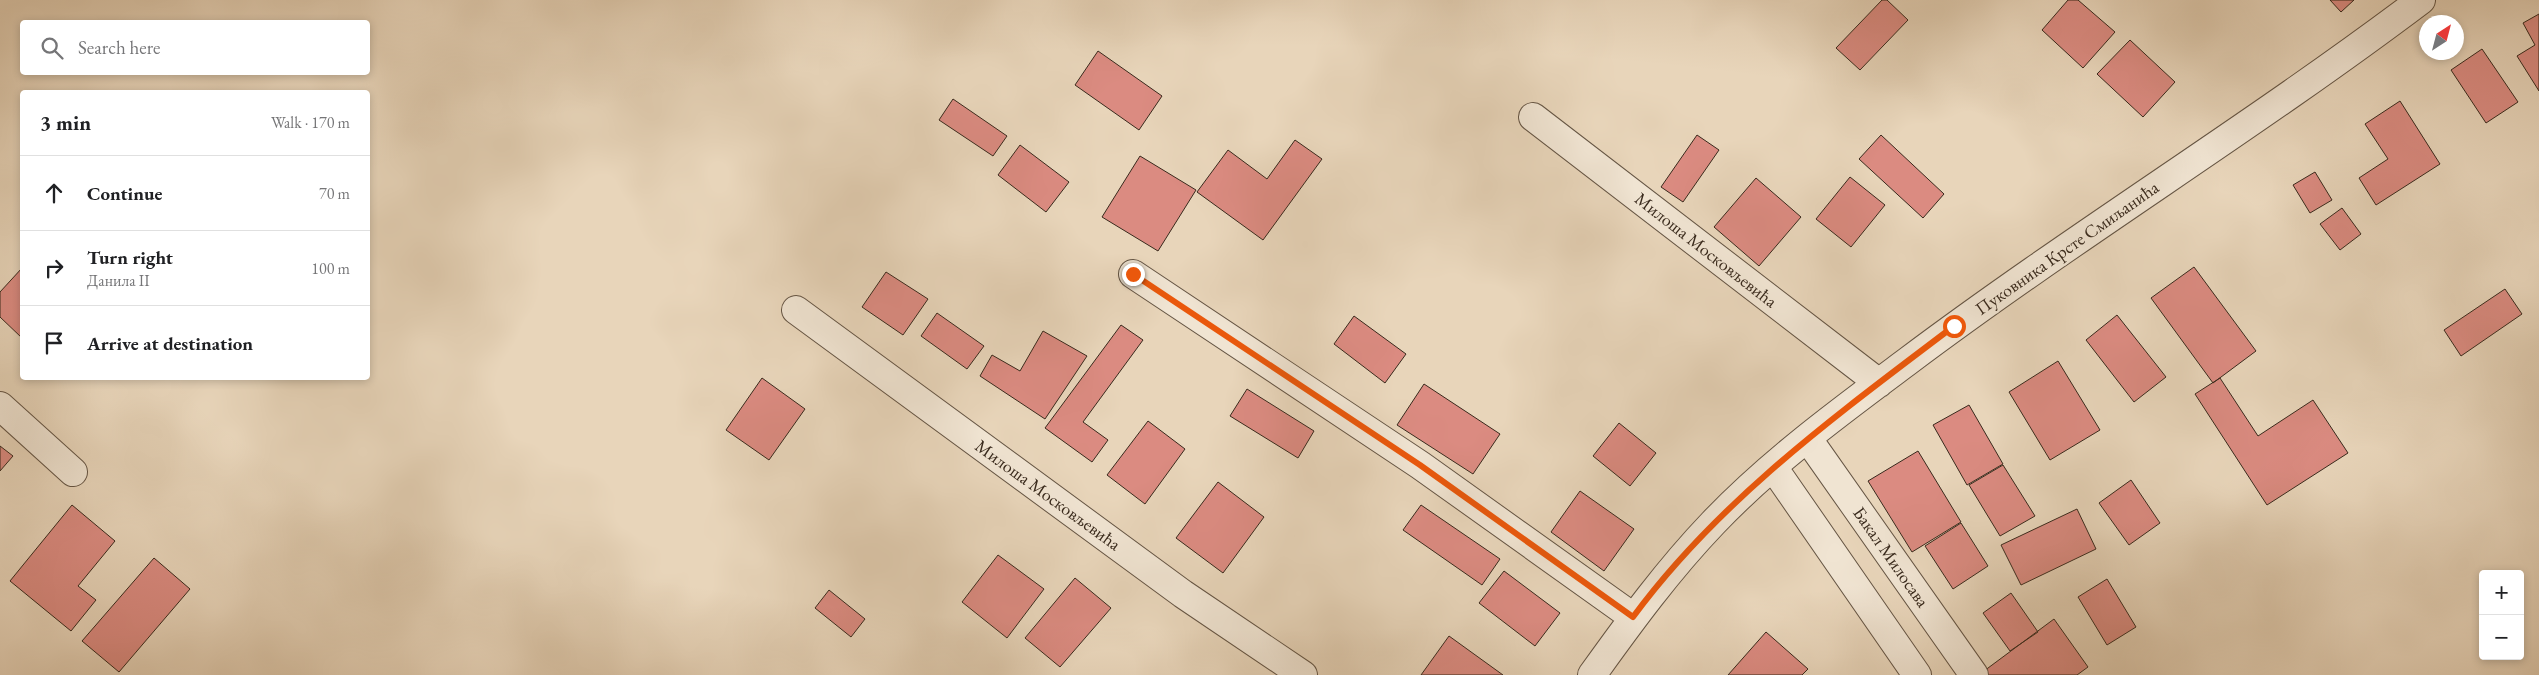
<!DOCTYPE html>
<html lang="en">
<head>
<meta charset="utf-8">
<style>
  body { margin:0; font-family:"EB Garamond",serif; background:#f2f2f2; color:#202124 }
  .controls { position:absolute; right:15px; bottom:15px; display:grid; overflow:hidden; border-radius:5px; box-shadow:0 2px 8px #0003 }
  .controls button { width:45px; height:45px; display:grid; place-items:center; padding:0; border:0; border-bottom:1px solid #e0e0e0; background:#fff; color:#202124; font:25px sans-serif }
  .compass { position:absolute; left:2419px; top:15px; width:45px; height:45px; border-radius:50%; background:#fff; box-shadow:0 2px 8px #0003; rotate:36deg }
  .stop { position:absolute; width:15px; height:15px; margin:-11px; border:4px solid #ea580c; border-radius:50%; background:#fff }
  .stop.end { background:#ea580c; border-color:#fff; box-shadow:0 1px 5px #0008 }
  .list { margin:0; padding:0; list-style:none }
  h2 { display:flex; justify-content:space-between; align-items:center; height:65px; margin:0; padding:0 20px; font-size:21px }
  h2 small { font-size:16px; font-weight:400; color:#757577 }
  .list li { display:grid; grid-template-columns:32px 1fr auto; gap:15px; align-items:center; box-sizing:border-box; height:75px; padding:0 20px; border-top:1px solid #e0e0e0 }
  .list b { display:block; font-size:19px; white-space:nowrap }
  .list p { margin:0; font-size:16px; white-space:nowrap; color:#757577 }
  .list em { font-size:16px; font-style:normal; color:#757577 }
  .icon { flex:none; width:28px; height:28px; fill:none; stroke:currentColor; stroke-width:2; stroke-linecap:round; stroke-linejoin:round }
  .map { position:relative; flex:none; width:2539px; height:675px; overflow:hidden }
  .search { position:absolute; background:#fff; box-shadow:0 2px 8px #0003; left:20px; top:20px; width:350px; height:55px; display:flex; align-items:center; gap:12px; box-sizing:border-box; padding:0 18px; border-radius:5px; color:#757577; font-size:19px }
  .panel { position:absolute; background:#fff; box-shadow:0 2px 8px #0003; left:20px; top:90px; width:350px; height:290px; border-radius:5px }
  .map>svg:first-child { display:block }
</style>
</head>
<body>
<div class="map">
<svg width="2539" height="675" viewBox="0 0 2539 675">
  <rect width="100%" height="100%" fill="#e8d5ba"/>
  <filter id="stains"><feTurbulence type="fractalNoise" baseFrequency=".004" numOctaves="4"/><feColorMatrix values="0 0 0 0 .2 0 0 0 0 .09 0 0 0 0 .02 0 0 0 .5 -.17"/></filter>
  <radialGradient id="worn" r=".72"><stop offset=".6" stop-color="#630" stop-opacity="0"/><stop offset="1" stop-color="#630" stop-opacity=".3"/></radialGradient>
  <path fill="#db8b81" stroke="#392a1d" d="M 1882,0 L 1887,0 L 1908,20 L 1860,70 L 1836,48 Z
    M 2068,0 L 2078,0 L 2115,32 L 2083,68 L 2042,30 Z
    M 2330,0 L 2354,0 L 2341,12 Z
    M 2539,14 L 2539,91 L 2517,56 L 2535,45 L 2523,23 Z
    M 2130,40 L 2175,82 L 2143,117 L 2097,74 Z
    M 2482,49 L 2518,102 L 2486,123 L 2451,70 Z
    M 1098,51 L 1162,96 L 1139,130 L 1075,85 Z
    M 953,99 L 1007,136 L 993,156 L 939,120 Z
    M 2400,101 L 2440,164 L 2376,205 L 2359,178 L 2388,159 L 2365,124 Z
    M 1697,135 L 1719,150 L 1683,202 L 1661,187 Z
    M 1881,135 L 1944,194 L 1923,218 L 1859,159 Z
    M 1295,140 L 1322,159 L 1263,240 L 1197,192 L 1228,150 L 1267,179 Z
    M 1020,145 L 1069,182 L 1046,212 L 998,175 Z
    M 1140,156 L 1196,190 L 1158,251 L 1102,217 Z
    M 2315,172 L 2332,200 L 2310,213 L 2293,185 Z
    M 1850,177 L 1885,205 L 1851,247 L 1816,219 Z
    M 1756,178 L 1801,217 L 1759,266 L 1714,227 Z
    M 2342,208 L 2361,234 L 2340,250 L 2320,224 Z
    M 2194,267 L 2256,351 L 2213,383 L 2151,298 Z
    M 22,268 L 22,338 L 0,317 L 0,292 Z
    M 886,272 L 928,299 L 903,335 L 862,307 Z
    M 2505,289 L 2522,314 L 2461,356 L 2444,330 Z
    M 937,313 L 984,346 L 967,369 L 921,336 Z
    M 2117,315 L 2166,377 L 2134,402 L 2086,340 Z
    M 1354,316 L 1406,354 L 1385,383 L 1334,344 Z
    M 1121,325 L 1143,340 L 1083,422 L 1108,440 L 1092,462 L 1045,428 Z
    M 1043,331 L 1087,356 L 1045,419 L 980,376 L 992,355 L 1020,371 Z
    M 2058,361 L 2100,430 L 2050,460 L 2009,392 Z
    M 762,378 L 805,409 L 769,460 L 726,430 Z
    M 2220,378 L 2258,436 L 2313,400 L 2348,453 L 2267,505 L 2195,394 Z
    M 1424,384 L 1500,434 L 1473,474 L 1397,425 Z
    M 1247,389 L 1314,431 L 1298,458 L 1230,416 Z
    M 1969,405 L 2003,464 L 1967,485 L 1933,425 Z
    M 1148,421 L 1185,449 L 1145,504 L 1107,475 Z
    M 1619,423 L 1656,453 L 1630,486 L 1593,456 Z
    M 0,446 L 13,456 L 0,471 Z
    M 1918,451 L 1961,522 L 1912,552 L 1868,481 Z
    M 2003,465 L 2035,516 L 2000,536 L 1969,485 Z
    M 2131,480 L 2160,523 L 2129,545 L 2099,503 Z
    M 1218,482 L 1264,517 L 1223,573 L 1176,538 Z
    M 1580,491 L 1634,529 L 1604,571 L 1551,532 Z
    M 72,505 L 115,541 L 78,586 L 96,600 L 71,631 L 10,581 Z
    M 1421,505 L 1500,559 L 1482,585 L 1403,530 Z
    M 2077,509 L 2096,549 L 2021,585 L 2001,545 Z
    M 1961,523 L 1988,566 L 1953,589 L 1925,546 Z
    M 998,555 L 1044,589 L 1007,638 L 962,602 Z
    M 154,558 L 190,589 L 119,672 L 82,641 Z
    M 1504,571 L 1560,613 L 1535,646 L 1479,603 Z
    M 1075,578 L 1111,608 L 1060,667 L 1025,638 Z
    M 2107,579 L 2136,627 L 2107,645 L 2078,597 Z
    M 829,590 L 865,619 L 851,637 L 815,608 Z
    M 2011,593 L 2038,632 L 2010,651 L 1983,613 Z
    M 2054,619 L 2088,667 L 2077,675 L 1987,675 L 1984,671 Z
    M 1766,632 L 1808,669 L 1802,675 L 1728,675 Z
    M 1449,636 L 1503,675 L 1421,675 Z"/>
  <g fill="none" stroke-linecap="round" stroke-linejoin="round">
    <g stroke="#655544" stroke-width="30">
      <path id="street" d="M 1533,117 L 1879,383
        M 1133,274 L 1420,465 L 1633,617
        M 796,310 L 1183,594 L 1303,675
        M 0,406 L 73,472
        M 1808,439 L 1974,675
        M 1773,467 L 1917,675
        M 1592,675 C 1630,622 1668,570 1713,523 C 1771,462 1841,411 1908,361 C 2076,235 2254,126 2421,0"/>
    </g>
    <use href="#street" stroke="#f0e4d2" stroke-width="28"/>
  </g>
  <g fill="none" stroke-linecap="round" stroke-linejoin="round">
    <path stroke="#ea580c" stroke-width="6" d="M 1133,274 L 1420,465 L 1633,617 C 1720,499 1838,414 1954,326"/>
  </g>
  <g text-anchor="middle" stroke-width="4.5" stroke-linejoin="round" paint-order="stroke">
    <g font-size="18" fill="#392a1d" stroke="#f0e4d2">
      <text transform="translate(2067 248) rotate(-35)" y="6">Пуковника Крсте Смиљанића</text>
      <text transform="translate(1706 250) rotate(38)" y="6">Милоша Московљевића</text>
      <text transform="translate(1048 495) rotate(36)" y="6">Милоша Московљевића</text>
      <text transform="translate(1891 557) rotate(55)" y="6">Бакал Милосава</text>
    </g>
  </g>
  <rect width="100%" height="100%" filter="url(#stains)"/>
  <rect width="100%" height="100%" fill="url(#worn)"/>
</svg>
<div class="controls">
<button>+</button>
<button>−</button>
</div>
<svg class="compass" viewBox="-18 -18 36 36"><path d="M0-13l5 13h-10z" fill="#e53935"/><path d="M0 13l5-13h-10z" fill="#757577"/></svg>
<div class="stop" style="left:1954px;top:326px"></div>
<div class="stop end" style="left:1133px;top:274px"></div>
<div class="search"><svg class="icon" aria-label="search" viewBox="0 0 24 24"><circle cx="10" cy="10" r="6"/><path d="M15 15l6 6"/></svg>Search here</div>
<section class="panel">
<h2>3 min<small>Walk · 170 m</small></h2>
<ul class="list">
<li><svg class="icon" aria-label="ahead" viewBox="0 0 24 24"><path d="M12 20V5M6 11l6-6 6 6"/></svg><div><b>Continue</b></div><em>70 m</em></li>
<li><svg class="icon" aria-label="right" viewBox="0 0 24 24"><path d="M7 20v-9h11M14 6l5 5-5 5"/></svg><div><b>Turn right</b><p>Данила II</p></div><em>100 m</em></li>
<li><svg class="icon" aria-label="arrive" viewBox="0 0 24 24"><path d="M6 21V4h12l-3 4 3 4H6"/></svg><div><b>Arrive at destination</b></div></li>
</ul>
</section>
</div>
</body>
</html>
